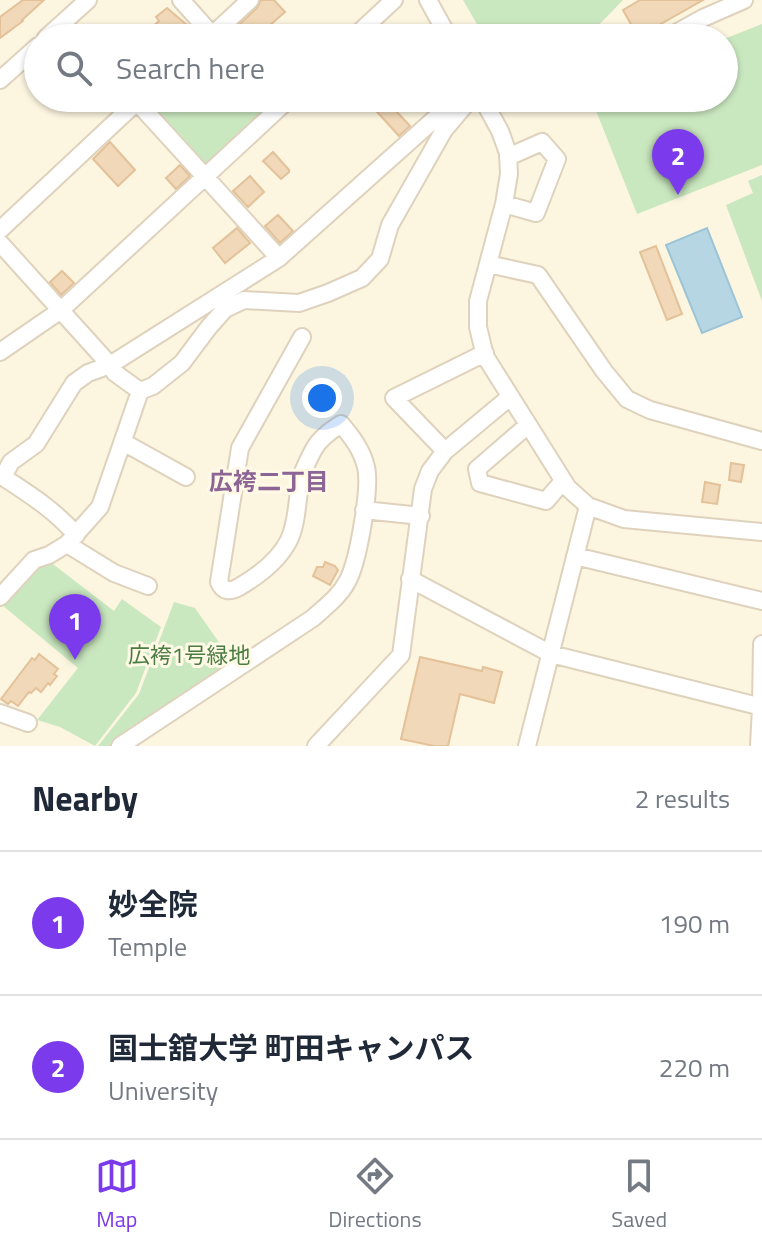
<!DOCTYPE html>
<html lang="en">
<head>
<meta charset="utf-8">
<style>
  body { margin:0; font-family:"Titillium Web","Noto Sans JP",sans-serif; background:#f2f2f3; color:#1f2937 }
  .you { position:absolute; left:322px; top:398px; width:28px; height:28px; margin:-20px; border:6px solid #fff; border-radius:50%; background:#1a73e8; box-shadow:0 0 0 12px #1a73e833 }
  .badge { display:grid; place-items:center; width:52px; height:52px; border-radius:50%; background:#7c3aed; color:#fff; font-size:26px; font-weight:700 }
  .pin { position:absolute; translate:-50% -66px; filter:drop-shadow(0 2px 4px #0008) }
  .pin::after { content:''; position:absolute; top:42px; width:28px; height:24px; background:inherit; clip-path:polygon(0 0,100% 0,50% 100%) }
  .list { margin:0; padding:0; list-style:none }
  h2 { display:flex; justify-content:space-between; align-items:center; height:104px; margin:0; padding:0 32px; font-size:34px }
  h2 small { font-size:26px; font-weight:400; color:#747a83 }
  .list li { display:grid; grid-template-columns:52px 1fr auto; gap:24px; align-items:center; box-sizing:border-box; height:144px; padding:0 32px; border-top:2px solid #e0e1e3 }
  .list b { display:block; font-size:30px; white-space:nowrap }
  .list p { margin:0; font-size:26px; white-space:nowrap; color:#747a83 }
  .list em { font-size:26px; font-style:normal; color:#747a83 }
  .icon { flex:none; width:44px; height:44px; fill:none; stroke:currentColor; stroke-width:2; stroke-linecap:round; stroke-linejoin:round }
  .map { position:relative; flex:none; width:762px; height:746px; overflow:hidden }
  .search { position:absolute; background:#fff; box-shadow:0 2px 6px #0004; left:24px; right:24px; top:24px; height:88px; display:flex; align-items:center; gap:20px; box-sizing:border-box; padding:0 28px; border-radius:44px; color:#747a83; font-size:30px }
  .sheet { height:392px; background:#fff }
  nav { display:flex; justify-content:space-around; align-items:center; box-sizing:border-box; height:112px; border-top:2px solid #e0e1e3; background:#fff; font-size:22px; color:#747a83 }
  nav a { display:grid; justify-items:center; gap:4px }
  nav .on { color:#7c3aed }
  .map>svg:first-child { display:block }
</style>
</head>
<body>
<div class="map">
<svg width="762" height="746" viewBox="0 0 762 746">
  <rect width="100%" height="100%" fill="#fcf5e0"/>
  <path fill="#cae8c0" d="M 463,0 L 623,0 L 586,38 L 485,38 Z
    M 762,24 L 762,165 L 637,214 L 591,98 L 724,98 L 724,39 Z
    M 146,98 L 269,98 L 277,107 L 204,173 L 142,102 Z
    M 762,175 L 762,301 L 726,205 L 753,193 L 748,181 Z
    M 49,561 L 114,611 L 122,599 L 161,627 L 136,693 L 95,746 L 60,727 L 37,720 L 78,668 L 2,605 L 39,564 Z
    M 174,602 L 195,608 L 232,661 L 231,667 L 110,746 L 98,746 L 139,694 Z"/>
  <path fill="#b6d6e4" stroke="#9cc4d6" stroke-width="2" d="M 707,228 L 742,317 L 702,333 L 666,245 Z"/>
  <path fill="#f0d8b8" stroke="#e3c199" stroke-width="2" d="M 23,0 L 44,0 L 22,20 L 23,21 L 0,38 L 0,17 Z
    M 261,0 L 274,0 L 285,12 L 268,27 L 272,31 L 271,38 L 229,38 L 227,36 L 257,8 Z
    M 640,0 L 703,0 L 638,37 L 623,10 Z
    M 167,8 L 194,31 L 186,38 L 140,38 L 159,21 L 156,17 Z
    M 374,98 L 384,98 L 410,126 L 399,136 L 369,103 Z
    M 110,142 L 135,170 L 118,186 L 93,159 Z
    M 273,152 L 289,170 L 289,172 L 281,179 L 263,161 Z
    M 180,165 L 190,176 L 176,189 L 166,178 Z
    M 250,176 L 264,192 L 248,207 L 233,191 Z
    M 278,215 L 293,231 L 280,243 L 265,226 Z
    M 237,228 L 250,243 L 225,263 L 213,248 Z
    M 656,246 L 682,314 L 667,320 L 640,252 Z
    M 62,271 L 74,283 L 61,295 L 50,282 Z
    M 731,463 L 744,465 L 741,482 L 729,480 Z
    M 705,482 L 720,485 L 717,504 L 702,502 Z
    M 325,562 L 335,566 L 338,570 L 330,585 L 313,576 L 317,567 L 323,567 Z
    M 39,654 L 58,669 L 54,674 L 57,676 L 50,685 L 48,683 L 41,692 L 36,688 L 31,693 L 29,692 L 18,706 L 11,701 L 8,704 L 1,699 L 32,658 L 35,660 Z
    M 420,657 L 482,671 L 483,667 L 502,672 L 494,703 L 460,694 L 448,746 L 434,746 L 401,739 Z"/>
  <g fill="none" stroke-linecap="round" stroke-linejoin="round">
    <g stroke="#dfd2bd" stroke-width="20">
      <path id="minor" d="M 181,0 L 215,38
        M 428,0 L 449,38
        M 46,38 L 88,0
        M 209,38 L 250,0
        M 353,38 L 394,0
        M 667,38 L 703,18 L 744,0
        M 0,80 L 38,46
        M 482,98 L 500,131 L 508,153 L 509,174 L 504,204 L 478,301 L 478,327 L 485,356 L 568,488 L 588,506 L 624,519 L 762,532
        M 137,102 L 279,258
        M 504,204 L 536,213 L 557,159 L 542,142 L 508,157
        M 0,230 L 141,98
        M 0,243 L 110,365 L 115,373 L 140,391 L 153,386 L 182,363 L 209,327 L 225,309 L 244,300 L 299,303 L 328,293 L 362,278 L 380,259 L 390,225 L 444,130 L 471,98
        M 488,264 L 538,275 L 604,371 L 627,399 L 650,410 L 762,441
        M 0,352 L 61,310 L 290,98
        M 528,425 L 477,469 L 480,483 L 546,501 L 563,481
        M 123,442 L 186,477
        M 445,451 L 394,398 L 485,353
        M 364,510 L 421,516
        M 76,535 C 56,511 29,494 3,477 L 11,462 L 36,444 L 74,383 L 88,373 L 110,365 L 279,258 L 458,98
        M 67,544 L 114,573 L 148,586
        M 575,556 L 762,601
        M 410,579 L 551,654 L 762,707
        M 0,597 L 34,560 L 49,555 L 67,544 L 100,507 L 140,391
        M 0,713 L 28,723
        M 120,746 L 313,618 C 325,607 339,597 347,582 C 358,563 371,488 366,467 C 362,450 352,437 341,424 C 330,431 320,438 314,449 C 310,456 306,465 303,472 C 296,494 299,519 289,540 C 279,560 258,576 239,587 C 230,592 223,592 219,582 L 240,448 L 302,337
        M 316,746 L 401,655 L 423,489 L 430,471 L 445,451 L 510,397
        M 527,746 L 588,506
        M 759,746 L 761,707 L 762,644"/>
    </g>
    <use href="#minor" stroke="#fff" stroke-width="16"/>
  </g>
  <g text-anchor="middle" stroke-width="6" stroke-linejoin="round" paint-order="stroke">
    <g font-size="22" fill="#4b7d43" stroke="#fff9e6">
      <text x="189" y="663">広袴1号緑地</text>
    </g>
    <g font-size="24" font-weight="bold" fill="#8c6495" stroke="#fff9e6">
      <text x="269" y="490">広袴二丁目</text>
    </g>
  </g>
</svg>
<div class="you"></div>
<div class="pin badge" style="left:75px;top:660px">1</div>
<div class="pin badge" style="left:678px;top:195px">2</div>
<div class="search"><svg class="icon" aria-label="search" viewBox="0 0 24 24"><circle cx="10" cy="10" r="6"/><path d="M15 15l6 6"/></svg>Search here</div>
</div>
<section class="sheet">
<h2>Nearby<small>2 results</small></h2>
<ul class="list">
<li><span class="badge">1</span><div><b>妙全院</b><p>Temple</p></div><em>190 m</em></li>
<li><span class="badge">2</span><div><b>国士舘大学 町田キャンパス</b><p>University</p></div><em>220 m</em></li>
</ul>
</section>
<nav>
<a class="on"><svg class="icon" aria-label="map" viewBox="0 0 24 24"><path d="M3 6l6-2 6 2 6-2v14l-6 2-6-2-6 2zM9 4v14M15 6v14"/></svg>Map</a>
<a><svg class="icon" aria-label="directions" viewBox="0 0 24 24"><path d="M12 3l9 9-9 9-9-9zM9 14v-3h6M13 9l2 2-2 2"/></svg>Directions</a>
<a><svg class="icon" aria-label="saved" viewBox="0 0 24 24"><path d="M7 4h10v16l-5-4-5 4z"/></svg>Saved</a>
</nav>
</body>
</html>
